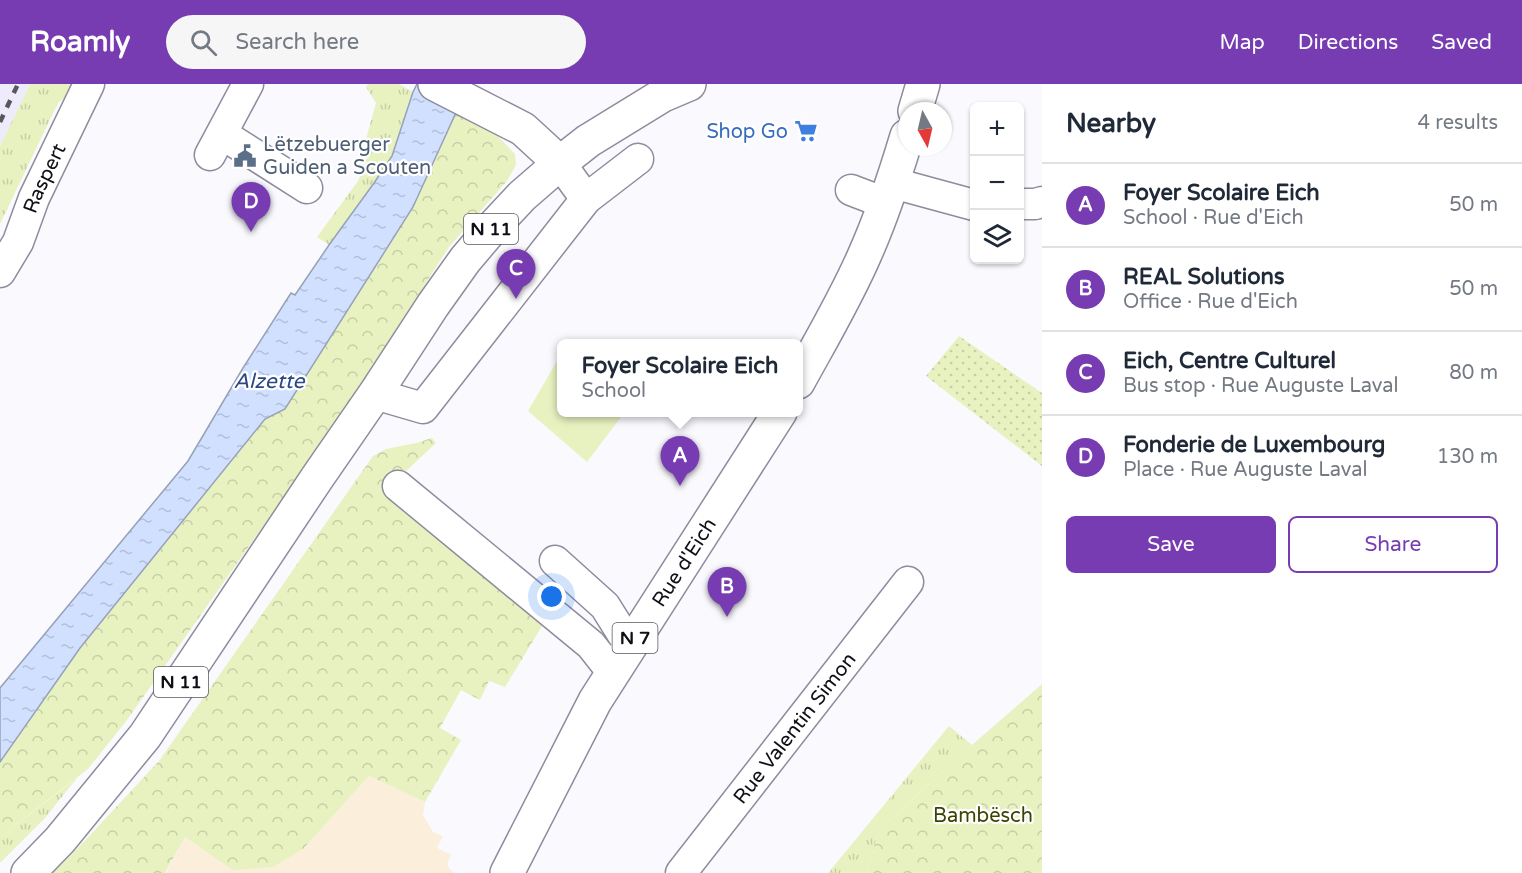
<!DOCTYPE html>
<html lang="en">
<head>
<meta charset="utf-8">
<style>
  body { margin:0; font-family:"Varela Round",sans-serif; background:#f6f6f7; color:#1f2937 }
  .controls { position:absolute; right:18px; top:18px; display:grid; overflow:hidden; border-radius:9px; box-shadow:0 2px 4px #0004 }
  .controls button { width:54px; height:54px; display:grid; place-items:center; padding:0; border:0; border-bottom:2px solid #e0e1e3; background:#fff; color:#1f2937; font:30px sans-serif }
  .compass { position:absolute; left:898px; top:18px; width:54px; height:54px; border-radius:50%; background:#fff; box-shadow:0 2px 4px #0004; rotate:172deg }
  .you { position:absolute; left:552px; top:513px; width:21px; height:21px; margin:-15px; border:4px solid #fff; border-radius:50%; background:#1a73e8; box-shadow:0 0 0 9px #1a73e833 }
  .badge { display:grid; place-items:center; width:39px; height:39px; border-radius:50%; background:#783cb2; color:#fff; font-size:20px; font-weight:700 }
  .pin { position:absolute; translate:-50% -50px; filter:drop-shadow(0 2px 3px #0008) }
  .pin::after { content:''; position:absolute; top:32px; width:21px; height:18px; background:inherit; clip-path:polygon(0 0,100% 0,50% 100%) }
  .popup { position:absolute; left:557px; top:255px; width:246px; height:78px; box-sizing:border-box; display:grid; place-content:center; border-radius:9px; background:#fff; filter:drop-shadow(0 2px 4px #0005); font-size:20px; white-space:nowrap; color:#747a83 }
  .popup b { font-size:22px; color:#1f2937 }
  .popup::after { content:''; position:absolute; left:50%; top:100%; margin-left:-12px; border:12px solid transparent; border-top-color:#fff }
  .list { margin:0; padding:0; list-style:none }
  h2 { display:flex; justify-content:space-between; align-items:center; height:78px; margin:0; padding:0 24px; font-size:26px }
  h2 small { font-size:20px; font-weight:400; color:#747a83 }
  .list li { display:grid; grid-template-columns:39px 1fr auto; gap:18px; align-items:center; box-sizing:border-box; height:84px; padding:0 24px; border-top:2px solid #e0e1e3 }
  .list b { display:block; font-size:22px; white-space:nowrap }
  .list p { margin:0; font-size:20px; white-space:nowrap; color:#747a83 }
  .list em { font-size:20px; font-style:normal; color:#747a83 }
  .actions { display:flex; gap:12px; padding:18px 24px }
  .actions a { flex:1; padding:14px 0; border:2px solid #783cb2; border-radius:9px; text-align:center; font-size:21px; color:#783cb2 }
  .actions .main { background:#783cb2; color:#fff }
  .icon { flex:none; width:33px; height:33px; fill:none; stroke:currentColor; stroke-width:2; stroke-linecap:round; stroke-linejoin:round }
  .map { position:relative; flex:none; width:1042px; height:789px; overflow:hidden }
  header { display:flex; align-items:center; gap:36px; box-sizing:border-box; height:84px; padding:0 30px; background:#783cb2; color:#fff }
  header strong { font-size:28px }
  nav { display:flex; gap:33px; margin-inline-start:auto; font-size:21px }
  .search { width:420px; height:54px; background:#f6f6f7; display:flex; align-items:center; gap:15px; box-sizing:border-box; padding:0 21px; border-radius:33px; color:#747a83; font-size:22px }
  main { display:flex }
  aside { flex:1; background:#fff }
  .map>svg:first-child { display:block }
</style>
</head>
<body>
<header>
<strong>Roamly</strong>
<div class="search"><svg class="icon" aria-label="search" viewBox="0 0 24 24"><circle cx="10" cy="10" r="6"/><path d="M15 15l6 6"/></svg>Search here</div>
<nav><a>Map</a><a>Directions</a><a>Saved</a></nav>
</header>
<main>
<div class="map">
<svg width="1042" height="789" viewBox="0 0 1042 789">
  <defs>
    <pattern id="grass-tufts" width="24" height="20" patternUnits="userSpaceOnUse" patternTransform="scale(1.5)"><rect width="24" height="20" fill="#e8f2c1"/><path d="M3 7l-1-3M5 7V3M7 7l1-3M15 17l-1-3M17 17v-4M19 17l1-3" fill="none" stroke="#c6cea5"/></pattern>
    <pattern id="forest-crowns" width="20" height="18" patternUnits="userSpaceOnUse" patternTransform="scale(1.5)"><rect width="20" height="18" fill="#e8f2c1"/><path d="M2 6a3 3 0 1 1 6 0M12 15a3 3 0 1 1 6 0" fill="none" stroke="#c6cea5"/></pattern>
    <pattern id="garden-dots" width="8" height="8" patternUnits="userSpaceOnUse" patternTransform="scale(1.5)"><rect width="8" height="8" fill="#e8f2c1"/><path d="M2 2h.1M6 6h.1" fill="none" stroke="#c6cea5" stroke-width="1.8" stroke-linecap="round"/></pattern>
    <pattern id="water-ripples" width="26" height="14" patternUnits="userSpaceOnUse" patternTransform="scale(1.5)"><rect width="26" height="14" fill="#d0e0fe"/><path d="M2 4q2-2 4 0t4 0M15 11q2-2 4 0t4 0" fill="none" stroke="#b2bfd9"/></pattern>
  </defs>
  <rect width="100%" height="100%" fill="#faf9fe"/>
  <path fill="#fbeeda" d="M 369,692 L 425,718 L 423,731 L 433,748 L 443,752 L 437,764 L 451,771 L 447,780 L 450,786 L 455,789 L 166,789 L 185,753 L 233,785 L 303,765 Z"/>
  <path fill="#edebfc" d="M 0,0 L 30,0 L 0,62 Z"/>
  <path fill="url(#grass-tufts)" d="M 30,0 L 77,0 L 74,6 L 58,19 L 0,140 L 0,62 Z
    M 368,0 L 399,0 L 413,8 L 392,72 L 374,99 L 329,161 L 317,153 L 358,97 L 364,84 L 371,57 L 366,55 L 376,19 L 366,3 Z
    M 949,642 L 972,661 L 879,746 L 866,789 L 828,789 Z
    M 77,694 L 45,734 L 0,779 L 0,753 Z"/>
  <path fill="url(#forest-crowns)" d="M 456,29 L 495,49 L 515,70 L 516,81 L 507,97 L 449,163 L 361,300 L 304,384 L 127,636 L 88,685 L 0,753 L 0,678 L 80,564 L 265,335 L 285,325 L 413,123 Z
    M 432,354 L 436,359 L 391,401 L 547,534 L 505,603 L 489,597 L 480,616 L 461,606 L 440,644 L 461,656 L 425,718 L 369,692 L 303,765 L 273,783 L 233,786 L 185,753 L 165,789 L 53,789 L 77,765 L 159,677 L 373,372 L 386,365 L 416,359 Z
    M 1042,600 L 1042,789 L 866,789 L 879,746 L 972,661 Z"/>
  <path fill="#e8f2c1" d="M 560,272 L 561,272 L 562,328 L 624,329 L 587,378 L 528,327 Z"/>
  <path fill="url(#garden-dots)" d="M 959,252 L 1042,309 L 1042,382 L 926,292 Z"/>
  <path fill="url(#water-ripples)" stroke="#96a1b8" stroke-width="1.5" d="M 417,0 L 469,0 L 413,123 L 285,325 L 265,335 L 80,564 L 0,678 L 0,604 L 188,377 L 243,284 L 291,209 L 295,211 L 329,161 L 374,99 L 392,72 L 413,8 Z"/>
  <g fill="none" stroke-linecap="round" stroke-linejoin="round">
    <g stroke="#8f8b9e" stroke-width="33">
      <g id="minor">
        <path d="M 222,50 L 307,104"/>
        <path d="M 210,71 L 248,0"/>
        <path d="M 893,99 L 974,121"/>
        <path d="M 851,106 L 885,119"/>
        <path d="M 586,115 L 638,75"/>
        <path d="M 1020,120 L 1035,120 L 1042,118"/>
        <path id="s1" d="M 0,188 L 18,158 L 34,114 L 89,0"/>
        <path d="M 375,310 L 423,324 L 586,115 L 560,79"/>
        <path d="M 398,402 L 591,561 L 613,589"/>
        <path d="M 555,477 L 605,522 L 630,562"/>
        <path id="s2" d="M 681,789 L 908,498"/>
      </g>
    </g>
    <g stroke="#8f8b9e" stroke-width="36">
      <g id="major">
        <path d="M 435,0 L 523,45 L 560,79"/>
        <path d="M 915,27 L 923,0"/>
        <path d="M 798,298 C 821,256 846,214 865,170 C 882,132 895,92 907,52"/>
        <path d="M 28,789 L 60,756 L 145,652 L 317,394 L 375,310 L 433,221 L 465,176 L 493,143 L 522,112 L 560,79 L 588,57 L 663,11 L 689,0"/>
        <path id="s3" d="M 507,789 L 595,617 L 780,328"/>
      </g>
    </g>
    <use href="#minor" stroke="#fff" stroke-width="30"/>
    <use href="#major" stroke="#fff" stroke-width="33"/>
    <path stroke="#58575e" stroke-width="4.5" stroke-dasharray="8 8" stroke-linecap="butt" d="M 0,38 L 18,0"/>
  </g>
  <defs>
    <g id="supermarket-bare" transform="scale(1.8)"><path d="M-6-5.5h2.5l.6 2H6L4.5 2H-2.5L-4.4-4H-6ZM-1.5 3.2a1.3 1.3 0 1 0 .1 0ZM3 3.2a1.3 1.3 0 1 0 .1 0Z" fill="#3f7fe0" stroke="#fff" stroke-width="2.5" paint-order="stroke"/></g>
    <g id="civic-bare" transform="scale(1.8)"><path d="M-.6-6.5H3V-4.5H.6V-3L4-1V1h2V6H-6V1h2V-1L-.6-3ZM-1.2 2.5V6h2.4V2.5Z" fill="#5c6f8a" stroke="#fff" stroke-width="2.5" paint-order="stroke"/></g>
  </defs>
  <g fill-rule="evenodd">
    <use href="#supermarket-bare" x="806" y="47"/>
    <use href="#civic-bare" x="245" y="72"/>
  </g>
  <g text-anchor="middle" stroke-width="4.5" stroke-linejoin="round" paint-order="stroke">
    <g fill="#fff" stroke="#58575c" stroke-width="1.5">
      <rect x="464" y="130" width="54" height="30" rx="4.5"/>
      <rect x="612.5" y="539" width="45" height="30" rx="4.5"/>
      <rect x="154" y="583" width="54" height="30" rx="4.5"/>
    </g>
    <g font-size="18" font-weight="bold" fill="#100f16">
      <text x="491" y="151">N 11</text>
      <text x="635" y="560">N 7</text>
      <text x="181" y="604">N 11</text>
    </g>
    <g font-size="20" fill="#366cbe" stroke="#fff" text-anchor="end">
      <text x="788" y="54">Shop Go</text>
    </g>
    <g font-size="20" fill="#4e5e75" stroke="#fff" text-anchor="start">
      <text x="263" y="67">Lëtzebuerger<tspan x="263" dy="23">Guiden a Scouten</tspan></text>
    </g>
    <g font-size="20" fill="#100f16" stroke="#fff">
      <text dy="7" stroke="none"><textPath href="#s1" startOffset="104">Raspert</textPath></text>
      <text dy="7" stroke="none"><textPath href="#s3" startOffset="358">Rue d'Eich</textPath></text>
      <text dy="7" stroke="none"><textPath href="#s2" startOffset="184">Rue Valentin Simon</textPath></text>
    </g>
    <g font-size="20" fill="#3c4402" stroke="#fff">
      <text x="983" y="738">Bambësch</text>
    </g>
    <g font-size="21" font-style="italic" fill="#2b4882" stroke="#fff">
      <text x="269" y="304">Alzette</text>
    </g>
  </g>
</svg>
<div class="controls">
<button>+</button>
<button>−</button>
<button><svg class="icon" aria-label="layers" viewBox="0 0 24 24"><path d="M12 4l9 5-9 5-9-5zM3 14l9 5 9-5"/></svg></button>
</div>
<svg class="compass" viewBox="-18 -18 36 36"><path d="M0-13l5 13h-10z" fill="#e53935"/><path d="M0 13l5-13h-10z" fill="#747a83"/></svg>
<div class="you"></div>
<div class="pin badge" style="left:680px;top:402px">A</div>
<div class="popup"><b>Foyer Scolaire Eich</b>School</div>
<div class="pin badge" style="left:727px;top:533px">B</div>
<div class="pin badge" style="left:516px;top:215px">C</div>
<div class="pin badge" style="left:251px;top:148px">D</div>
</div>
<aside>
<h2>Nearby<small>4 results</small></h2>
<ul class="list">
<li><span class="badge">A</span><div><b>Foyer Scolaire Eich</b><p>School · Rue d'Eich</p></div><em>50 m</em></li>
<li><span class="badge">B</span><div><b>REAL Solutions</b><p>Office · Rue d'Eich</p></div><em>50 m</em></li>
<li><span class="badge">C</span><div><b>Eich, Centre Culturel</b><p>Bus stop · Rue Auguste Laval</p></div><em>80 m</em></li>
<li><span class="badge">D</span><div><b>Fonderie de Luxembourg</b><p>Place · Rue Auguste Laval</p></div><em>130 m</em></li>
</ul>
<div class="actions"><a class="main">Save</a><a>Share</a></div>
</aside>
</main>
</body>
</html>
